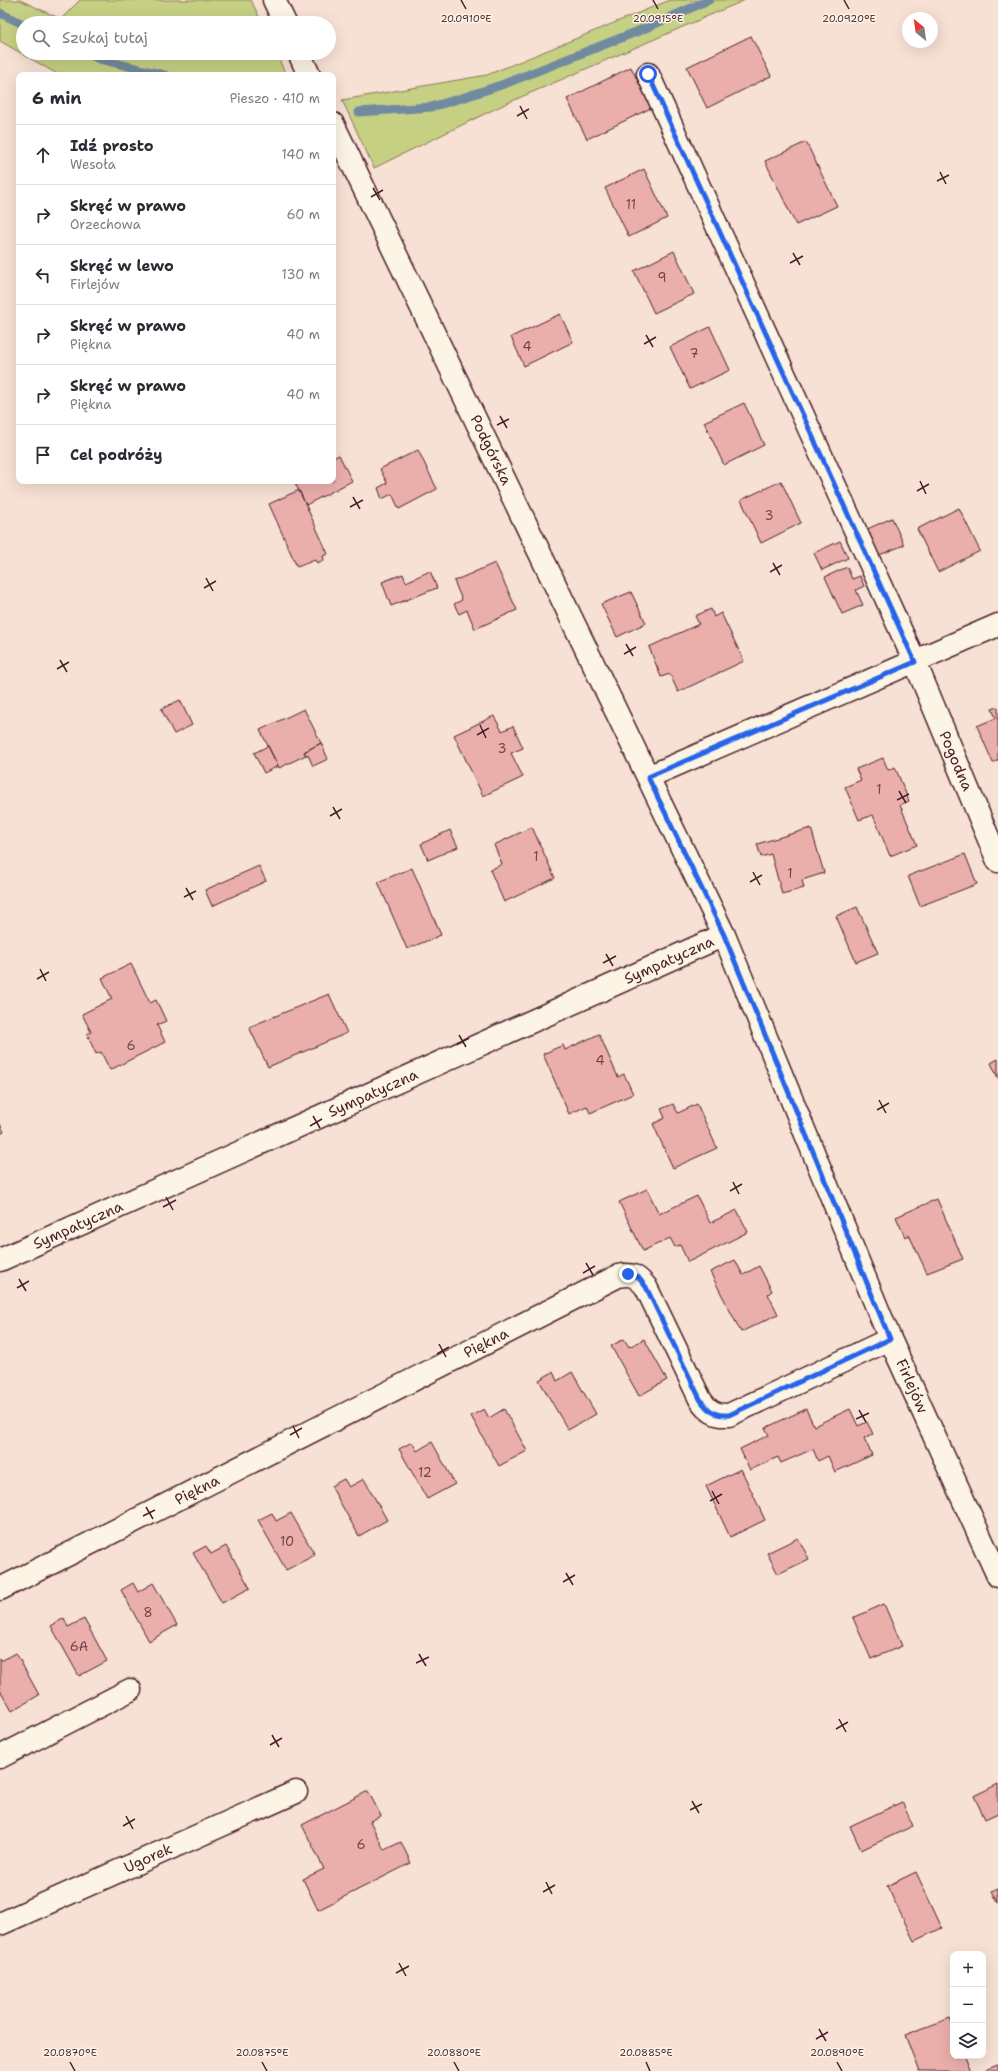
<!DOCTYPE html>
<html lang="pl">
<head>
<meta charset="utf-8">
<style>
  body { margin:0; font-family:"Shantell Sans",sans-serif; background:#f7f7f7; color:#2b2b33 }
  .controls { position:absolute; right:12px; bottom:12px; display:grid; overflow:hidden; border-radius:8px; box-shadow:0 4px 16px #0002 }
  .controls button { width:36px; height:36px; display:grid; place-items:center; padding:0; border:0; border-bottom:1px solid #e1e1e2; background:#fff; color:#2b2b33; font:20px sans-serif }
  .compass { position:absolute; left:902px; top:12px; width:36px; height:36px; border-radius:50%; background:#fff; box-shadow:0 4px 16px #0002; rotate:331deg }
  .stop { position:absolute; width:12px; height:12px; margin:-9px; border:3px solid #2563eb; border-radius:50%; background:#fff }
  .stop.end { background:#2563eb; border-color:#fff; box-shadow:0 1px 4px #0008 }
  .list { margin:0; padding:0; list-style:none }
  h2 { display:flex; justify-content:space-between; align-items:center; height:52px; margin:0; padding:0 16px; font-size:17px }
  h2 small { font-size:13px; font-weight:400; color:#7c7c81 }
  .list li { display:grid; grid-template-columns:26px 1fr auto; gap:12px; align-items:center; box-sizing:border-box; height:60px; padding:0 16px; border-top:1px solid #e1e1e2 }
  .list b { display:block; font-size:15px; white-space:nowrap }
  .list p { margin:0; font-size:13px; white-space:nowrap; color:#7c7c81 }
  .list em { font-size:13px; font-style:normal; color:#7c7c81 }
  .icon { flex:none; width:22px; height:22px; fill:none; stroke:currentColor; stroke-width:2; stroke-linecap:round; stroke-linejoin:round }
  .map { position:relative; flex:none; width:998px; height:2071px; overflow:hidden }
  .search { position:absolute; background:#fff; box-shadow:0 4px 16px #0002; left:16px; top:16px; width:320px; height:44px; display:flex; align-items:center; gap:10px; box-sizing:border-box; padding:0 14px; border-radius:22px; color:#7c7c81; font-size:15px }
  .panel { position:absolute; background:#fff; box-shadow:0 4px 16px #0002; left:16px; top:72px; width:320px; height:412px; border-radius:8px }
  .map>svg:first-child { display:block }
</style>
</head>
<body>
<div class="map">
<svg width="998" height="2071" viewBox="0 0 998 2071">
  <rect width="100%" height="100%" fill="#f7e0d4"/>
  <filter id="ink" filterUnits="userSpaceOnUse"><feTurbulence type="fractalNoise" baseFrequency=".025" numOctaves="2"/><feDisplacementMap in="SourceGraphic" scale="8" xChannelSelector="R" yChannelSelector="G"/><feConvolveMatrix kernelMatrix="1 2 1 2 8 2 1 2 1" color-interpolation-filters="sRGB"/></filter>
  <g filter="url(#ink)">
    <path fill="#c5d083" stroke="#887857" d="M 0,0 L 20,0 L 61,19 L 80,0 L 251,0 L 262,23 L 23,23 L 23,53 L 276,53 L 286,75 L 59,75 L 0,41 Z
      M 670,0 L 745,0 L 505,104 L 374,168 L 342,100 L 487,75 Z"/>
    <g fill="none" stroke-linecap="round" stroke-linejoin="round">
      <path stroke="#728aa0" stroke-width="9" d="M 0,13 L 23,24
        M 86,53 L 99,59 L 165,75
        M 359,112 L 431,107 L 465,97 L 504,84 L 646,28 L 709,0"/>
    </g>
    <path fill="#eaafab" stroke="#4a1f2b" d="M 751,36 L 771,76 L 707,108 L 687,67 Z
      M 631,67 L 651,108 L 587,139 L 567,99 Z
      M 806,142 L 837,206 L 796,225 L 765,161 Z
      M 644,169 L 667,218 L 629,237 L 605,188 Z
      M 674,251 L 694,294 L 654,313 L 634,271 Z
      M 560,314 L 573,342 L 524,366 L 511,337 Z
      M 710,327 L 730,370 L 690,389 L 670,347 Z
      M 744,403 L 764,445 L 724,465 L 704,422 Z
      M 418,450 L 437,489 L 399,509 L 392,494 L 382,499 L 378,488 L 387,483 L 380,469 Z
      M 339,455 L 352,481 L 306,505 L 294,481 L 333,481 L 333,458 Z
      M 781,481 L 801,523 L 761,543 L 741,500 Z
      M 299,490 L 328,554 L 323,556 L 324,560 L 317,563 L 315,560 L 297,567 L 269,504 Z
      M 959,508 L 980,551 L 938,572 L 917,529 Z
      M 892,518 L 904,545 L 877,556 L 865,530 Z
      M 840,541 L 848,558 L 822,570 L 814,553 Z
      M 495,563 L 517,610 L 475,629 L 467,610 L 459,614 L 454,604 L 462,600 L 454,581 Z
      M 847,567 L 852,579 L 860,576 L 864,586 L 856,590 L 863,605 L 842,614 L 825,577 Z
      M 430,571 L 437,588 L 391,606 L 382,582 L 403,574 L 406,582 Z
      M 631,592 L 646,623 L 617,637 L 601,604 Z
      M 711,609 L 714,617 L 721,613 L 744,661 L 678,692 L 670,674 L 661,677 L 649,647 L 699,624 L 695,616 Z
      M 180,700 L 192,725 L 174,734 L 161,709 Z
      M 998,707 L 998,760 L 993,763 L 977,726 L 996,718 L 992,709 Z
      M 304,709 L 321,743 L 304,752 L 306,755 L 279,768 L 260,730 Z
      M 494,716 L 502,731 L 513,726 L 523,748 L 511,753 L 523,777 L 483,796 L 454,735 Z
      M 321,743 L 328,759 L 313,766 L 308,755 L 306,755 L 304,752 Z
      M 268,746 L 278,766 L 264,773 L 254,753 Z
      M 883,758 L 888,770 L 895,767 L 909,801 L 900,805 L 917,845 L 890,856 L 873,815 L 859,820 L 845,787 L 861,780 L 856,769 Z
      M 532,827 L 555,878 L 504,902 L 490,870 L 502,864 L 494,845 Z
      M 811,828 L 824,873 L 802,880 L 804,888 L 782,894 L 771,854 L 761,857 L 757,844 Z
      M 450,830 L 458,847 L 428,860 L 421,844 Z
      M 965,854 L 977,884 L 920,906 L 908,876 Z
      M 259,866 L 266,881 L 212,906 L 205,890 Z
      M 412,868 L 441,935 L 407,949 L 378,882 Z
      M 857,907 L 878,953 L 856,962 L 836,916 Z
      M 131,964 L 150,1003 L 156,1000 L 166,1021 L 157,1025 L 165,1042 L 110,1070 L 101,1052 L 96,1054 L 87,1034 L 91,1032 L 82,1014 L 112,999 L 102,978 Z
      M 329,994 L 347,1033 L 268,1067 L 249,1027 Z
      M 599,1034 L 618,1077 L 624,1074 L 633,1094 L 590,1113 L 587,1106 L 569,1114 L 543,1054 L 563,1045 L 565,1050 Z
      M 998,1059 L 998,1078 L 991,1063 Z
      M 673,1104 L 678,1113 L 697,1104 L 717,1148 L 673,1168 L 653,1124 L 665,1118 L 661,1109 Z
      M 0,1124 L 4,1132 L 0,1134 Z
      M 647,1189 L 659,1214 L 697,1196 L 710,1223 L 737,1210 L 748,1232 L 688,1262 L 680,1245 L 675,1247 L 670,1238 L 643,1251 L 619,1202 Z
      M 937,1199 L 963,1259 L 927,1273 L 909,1235 L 905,1237 L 896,1217 Z
      M 735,1260 L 743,1275 L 759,1266 L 772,1291 L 768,1294 L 778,1314 L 741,1332 L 710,1272 Z
      M 624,1339 L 629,1347 L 644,1339 L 667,1380 L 639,1396 L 611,1346 Z
      M 553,1372 L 557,1381 L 572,1372 L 596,1414 L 568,1430 L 539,1380 Z
      M 484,1409 L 489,1418 L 504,1409 L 527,1451 L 499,1466 L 471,1416 Z
      M 806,1409 L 814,1426 L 850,1409 L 858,1426 L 867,1422 L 873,1434 L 864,1438 L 872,1455 L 835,1472 L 828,1456 L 818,1461 L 813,1449 L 781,1463 L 778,1457 L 750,1470 L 740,1449 L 769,1435 L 765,1428 Z
      M 412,1442 L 417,1451 L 432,1442 L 455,1484 L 427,1499 L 399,1449 Z
      M 741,1469 L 765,1520 L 730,1537 L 706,1486 Z
      M 344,1479 L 349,1487 L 364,1479 L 387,1520 L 359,1536 L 331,1486 Z
      M 272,1513 L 276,1521 L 291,1513 L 315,1555 L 286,1570 L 258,1520 Z
      M 798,1538 L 809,1559 L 778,1574 L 767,1553 Z
      M 206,1546 L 211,1554 L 226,1546 L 250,1588 L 222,1603 L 193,1553 Z
      M 133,1583 L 138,1592 L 153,1583 L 177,1625 L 149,1641 L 121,1590 Z
      M 884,1604 L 902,1646 L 871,1659 L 853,1618 Z
      M 64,1618 L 68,1627 L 84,1619 L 107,1661 L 79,1676 L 51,1626 Z
      M 16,1653 L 39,1695 L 12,1711 L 0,1690 L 0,1659 L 1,1661 Z
      M 998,1784 L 998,1813 L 985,1819 L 974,1796 Z
      M 368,1791 L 381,1816 L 370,1821 L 384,1850 L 401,1842 L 411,1863 L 318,1910 L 303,1879 L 324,1869 L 302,1825 Z
      M 902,1802 L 913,1826 L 861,1850 L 850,1826 Z
      M 916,1872 L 942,1928 L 914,1941 L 887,1886 Z
      M 998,1888 L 998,1903 L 992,1891 Z
      M 950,2018 L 953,2026 L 953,2056 L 965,2056 L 971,2071 L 919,2071 L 905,2035 Z
      M 998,2065 L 998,2071 L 982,2071 Z"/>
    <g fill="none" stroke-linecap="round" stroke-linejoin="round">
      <g stroke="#4a1f2b" stroke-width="25">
        <path id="minor" d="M 274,0 L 285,23
          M 299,53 L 309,75
          M 648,74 L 915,662 L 998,861
          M 333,124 L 724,935 L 890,1339 L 998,1576
          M 648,777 L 998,625
          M 0,1260 L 724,935
          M 0,1589 L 618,1276 C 632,1273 637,1276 646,1287 L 700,1399 C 708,1411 715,1416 729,1415 L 890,1339
          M 0,1757 L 130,1690
          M 0,1924 L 296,1792"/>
      </g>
      <use href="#minor" stroke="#fcf5e5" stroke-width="22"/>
    </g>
  </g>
  <g fill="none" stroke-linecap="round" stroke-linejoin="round" filter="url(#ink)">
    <path stroke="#2563eb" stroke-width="5" d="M 628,1274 L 638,1277 L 646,1287 L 700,1399 C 708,1411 715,1416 729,1415 L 890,1339 L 724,935 L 648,777 L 915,662 L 648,74"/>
  </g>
  <path fill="none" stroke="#4a1f2b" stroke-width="1.5" d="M 461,0 L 466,9M 653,0 L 658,9M 844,0 L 849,9M 520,106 L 527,119M 517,116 L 529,109M 940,172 L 946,184M 937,181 L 949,175M 373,188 L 380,200M 371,197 L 383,190M 793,253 L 800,265M 790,263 L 803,256M 646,335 L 653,347M 644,344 L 656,337M 500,416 L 507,428M 497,425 L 509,419M 920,481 L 926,494M 917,491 L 929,484M 353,497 L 360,509M 350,507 L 363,500M 773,563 L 780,575M 770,572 L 782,565M 206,578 L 213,591M 204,588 L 216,581M 626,644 L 633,656M 624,654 L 636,647M 60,660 L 67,672M 57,669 L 69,662M 480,725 L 486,738M 477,735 L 489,728M 899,791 L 906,803M 897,800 L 909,794M 333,807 L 340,819M 330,816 L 342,809M 753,872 L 760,885M 750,882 L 762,875M 186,888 L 193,900M 184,897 L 196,891M 606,954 L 613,966M 603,963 L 616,956M 40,969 L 46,981M 37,979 L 49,972M 459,1035 L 466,1047M 457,1044 L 469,1038M 879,1100 L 886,1113M 877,1110 L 889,1103M 313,1116 L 320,1128M 310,1126 L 322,1119M 733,1182 L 739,1194M 730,1191 L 742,1184M 166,1197 L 173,1210M 163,1207 L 176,1200M 586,1263 L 593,1275M 583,1273 L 595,1266M 19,1279 L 26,1291M 17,1288 L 29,1281M 439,1344 L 446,1357M 437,1354 L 449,1347M 859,1410 L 866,1422M 856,1419 L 869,1413M 293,1426 L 299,1438M 290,1435 L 302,1428M 712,1491 L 719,1504M 710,1501 L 722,1494M 146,1507 L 153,1519M 143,1516 L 155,1510M 566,1573 L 573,1585M 563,1582 L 575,1575M 419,1654 L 426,1666M 416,1663 L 429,1657M 839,1719 L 846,1732M 836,1729 L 848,1722M 272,1735 L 279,1747M 270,1745 L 282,1738M 692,1801 L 699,1813M 690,1810 L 702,1804M 126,1816 L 133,1829M 123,1826 L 135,1819M 546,1882 L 552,1894M 543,1892 L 555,1885M 399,1963 L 406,1976M 396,1973 L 409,1966M 819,2029 L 826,2041M 816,2039 L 828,2032M 70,2062 L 75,2071M 262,2062 L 267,2071M 454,2062 L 459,2071M 646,2062 L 650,2071M 837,2062 L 842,2071"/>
  <g text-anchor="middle" stroke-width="3" stroke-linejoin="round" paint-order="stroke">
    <g font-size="13" fill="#72434b">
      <text x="631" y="209">11</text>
      <text x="662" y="282">9</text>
      <text x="527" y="351">4</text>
      <text x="694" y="358">7</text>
      <text x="769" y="520">3</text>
      <text x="502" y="753">3</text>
      <text x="879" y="794">1</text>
      <text x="536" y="861">1</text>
      <text x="790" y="878">1</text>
      <text x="131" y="1050">6</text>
      <text x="600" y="1065">4</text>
      <text x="425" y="1477">12</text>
      <text x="287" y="1546">10</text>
      <text x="148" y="1617">8</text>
      <text x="79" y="1651">6A</text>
      <text x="361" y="1849">6</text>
    </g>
    <g font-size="15" fill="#4a1f2b" stroke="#fcf5e5">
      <text transform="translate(491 450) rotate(64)" y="5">Podgórska</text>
      <text transform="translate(956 761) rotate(67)" y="5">Pogodna</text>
      <text transform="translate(669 960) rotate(-24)" y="5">Sympatyczna</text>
      <text transform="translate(373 1093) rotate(-24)" y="5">Sympatyczna</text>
      <text transform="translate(78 1225) rotate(-24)" y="5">Sympatyczna</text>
      <text transform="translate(486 1343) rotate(-27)" y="5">Piękna</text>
      <text transform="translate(912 1386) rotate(66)" y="5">Firlejów</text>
      <text transform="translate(197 1490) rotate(-27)" y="5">Piękna</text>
      <text transform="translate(148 1858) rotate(-24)" y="5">Ugorek</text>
    </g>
  </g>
  <g font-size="10" text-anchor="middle" fill="#4a1f2b" stroke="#fcf5e5" stroke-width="3" stroke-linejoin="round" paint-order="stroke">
    <text x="466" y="22">20.0910°E</text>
    <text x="658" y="22">20.0915°E</text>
    <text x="849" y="22">20.0920°E</text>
    <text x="70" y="2056">20.0870°E</text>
    <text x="262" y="2056">20.0875°E</text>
    <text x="454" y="2056">20.0880°E</text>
    <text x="646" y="2056">20.0885°E</text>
    <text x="837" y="2056">20.0890°E</text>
  </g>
</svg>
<div class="controls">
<button>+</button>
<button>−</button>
<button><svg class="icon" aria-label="layers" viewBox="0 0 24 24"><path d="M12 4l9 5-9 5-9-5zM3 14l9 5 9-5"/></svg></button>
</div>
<svg class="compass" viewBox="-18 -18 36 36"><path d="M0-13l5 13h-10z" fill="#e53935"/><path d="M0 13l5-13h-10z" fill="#7c7c81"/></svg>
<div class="stop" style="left:648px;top:74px"></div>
<div class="stop end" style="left:628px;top:1274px"></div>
<div class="search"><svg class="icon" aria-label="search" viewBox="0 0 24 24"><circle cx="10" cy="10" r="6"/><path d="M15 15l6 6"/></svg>Szukaj tutaj</div>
<section class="panel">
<h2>6 min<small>Pieszo · 410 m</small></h2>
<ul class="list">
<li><svg class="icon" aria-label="ahead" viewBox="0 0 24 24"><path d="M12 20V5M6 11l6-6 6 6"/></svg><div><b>Idź prosto</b><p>Wesoła</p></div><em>140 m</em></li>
<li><svg class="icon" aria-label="right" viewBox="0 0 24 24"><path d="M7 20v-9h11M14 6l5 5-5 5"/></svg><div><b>Skręć w prawo</b><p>Orzechowa</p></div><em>60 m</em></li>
<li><svg class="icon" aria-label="left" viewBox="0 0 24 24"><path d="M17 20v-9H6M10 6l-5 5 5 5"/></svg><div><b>Skręć w lewo</b><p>Firlejów</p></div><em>130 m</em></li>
<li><svg class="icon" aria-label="right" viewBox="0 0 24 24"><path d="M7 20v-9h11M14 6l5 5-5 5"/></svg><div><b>Skręć w prawo</b><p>Piękna</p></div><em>40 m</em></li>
<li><svg class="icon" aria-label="right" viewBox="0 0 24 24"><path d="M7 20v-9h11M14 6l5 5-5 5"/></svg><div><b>Skręć w prawo</b><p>Piękna</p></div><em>40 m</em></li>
<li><svg class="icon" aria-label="arrive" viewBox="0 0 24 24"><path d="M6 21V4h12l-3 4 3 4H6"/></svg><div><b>Cel podróży</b></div></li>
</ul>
</section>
</div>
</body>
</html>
